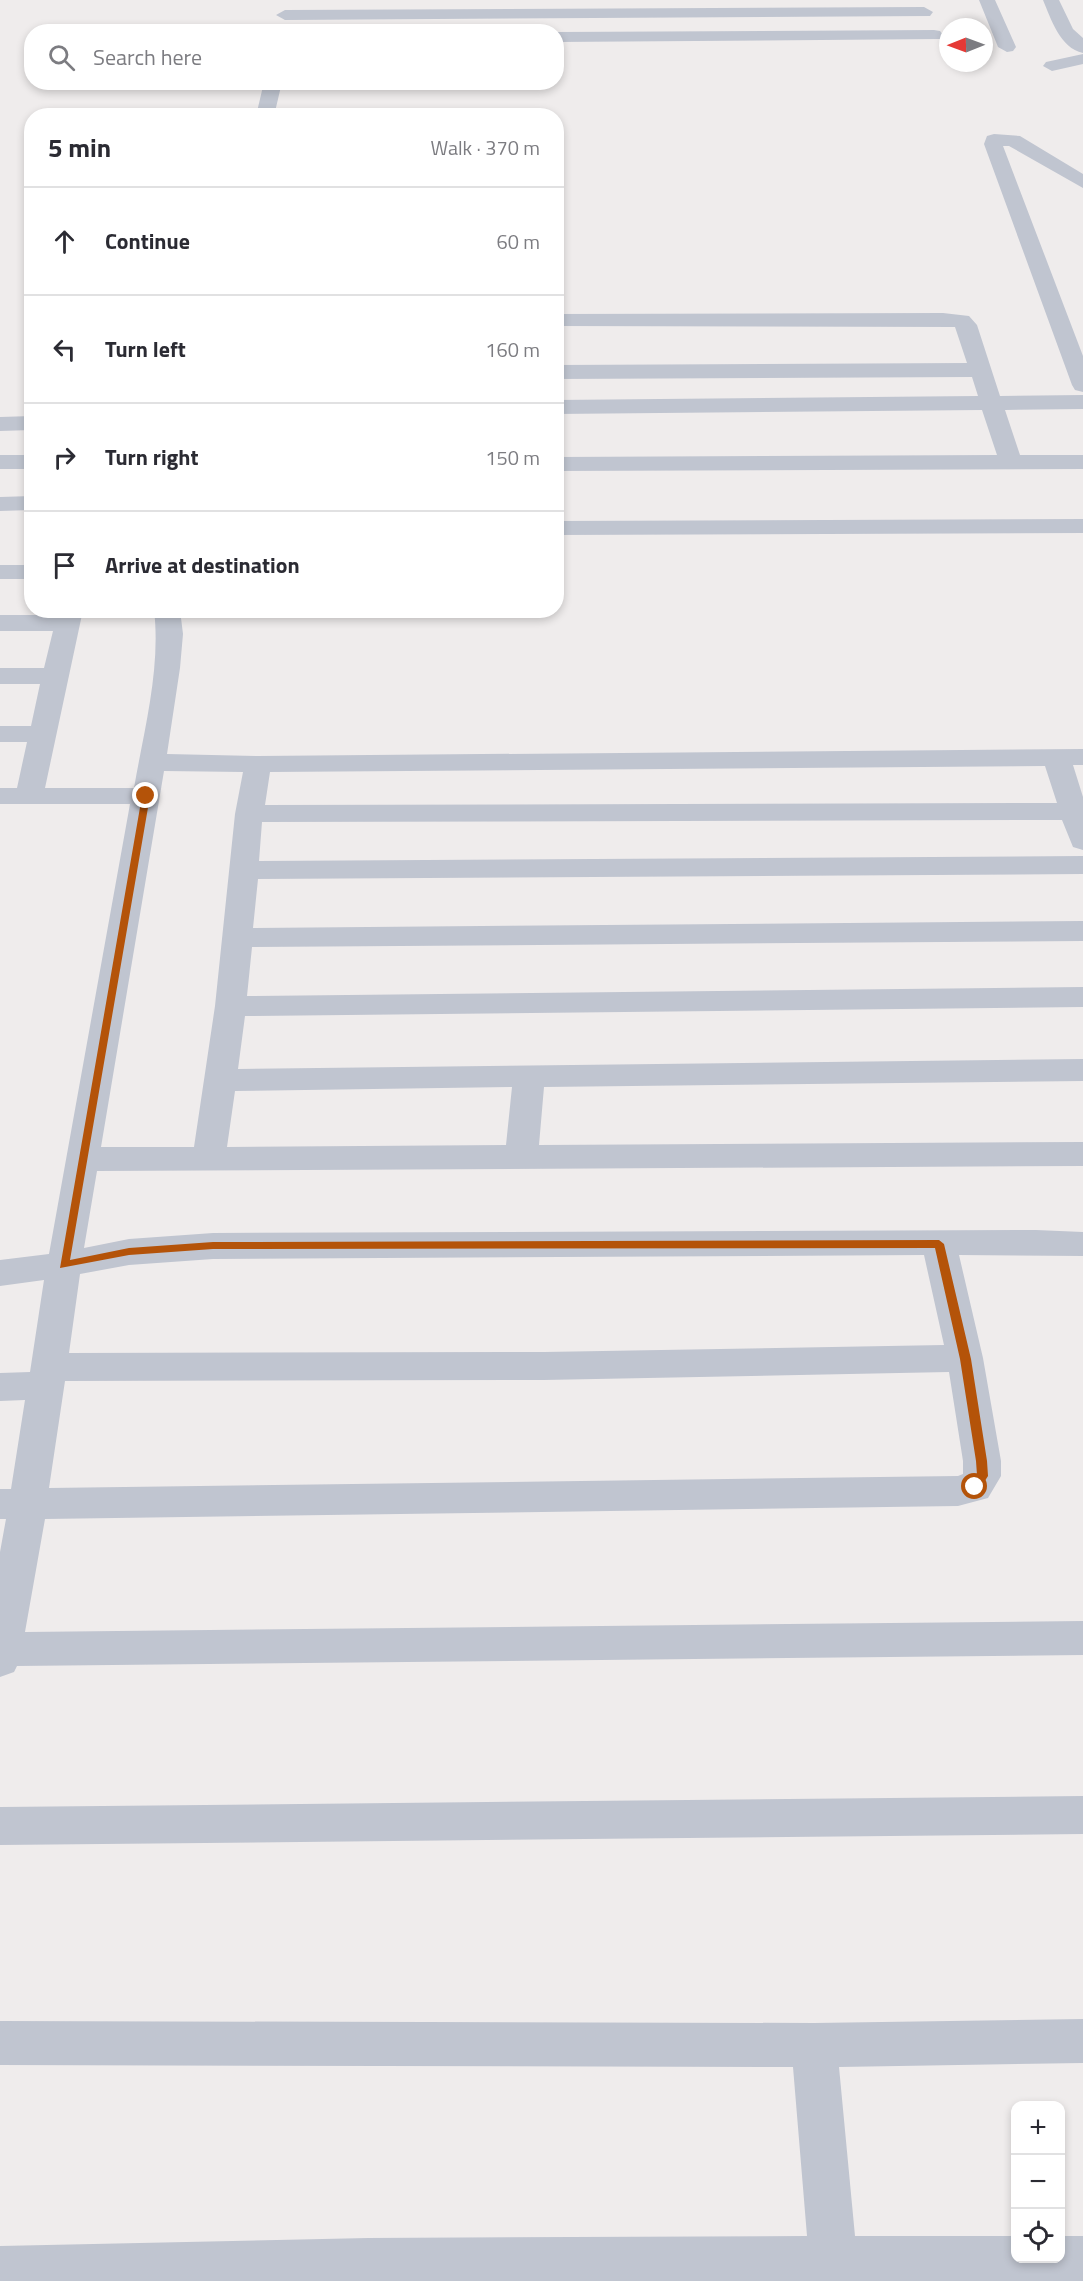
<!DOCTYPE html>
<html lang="en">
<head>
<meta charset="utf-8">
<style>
  body { margin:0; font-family:"Titillium Web",sans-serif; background:#f2f2f3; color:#2b2b33 }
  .controls { position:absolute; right:18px; bottom:18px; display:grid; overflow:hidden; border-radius:12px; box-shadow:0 3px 9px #0003 }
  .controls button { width:54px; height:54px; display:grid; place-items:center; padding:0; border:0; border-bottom:2px solid #e1e1e2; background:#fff; color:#2b2b33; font:30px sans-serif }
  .compass { position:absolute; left:939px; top:18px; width:54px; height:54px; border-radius:50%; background:#fff; box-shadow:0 3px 9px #0003; rotate:269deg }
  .stop { position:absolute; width:18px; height:18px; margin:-14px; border:4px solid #b45309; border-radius:50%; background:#fff }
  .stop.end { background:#b45309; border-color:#fff; box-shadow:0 2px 6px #0008 }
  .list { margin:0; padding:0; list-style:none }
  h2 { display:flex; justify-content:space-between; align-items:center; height:78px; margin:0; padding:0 24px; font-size:26px }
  h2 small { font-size:20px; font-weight:400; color:#7c7c81 }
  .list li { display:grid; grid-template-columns:39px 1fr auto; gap:18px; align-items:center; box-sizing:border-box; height:108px; padding:0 24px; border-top:2px solid #e1e1e2 }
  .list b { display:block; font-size:22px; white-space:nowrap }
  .list em { font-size:20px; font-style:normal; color:#7c7c81 }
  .icon { flex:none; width:33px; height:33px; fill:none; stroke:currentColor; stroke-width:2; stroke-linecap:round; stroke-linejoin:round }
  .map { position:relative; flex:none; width:1083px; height:2281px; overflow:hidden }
  .search { position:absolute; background:#fff; box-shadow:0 3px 9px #0003; left:24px; top:24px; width:540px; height:66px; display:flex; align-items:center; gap:15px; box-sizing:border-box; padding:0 21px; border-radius:24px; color:#7c7c81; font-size:22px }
  .panel { position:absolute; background:#fff; box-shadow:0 3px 9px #0003; left:24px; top:108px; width:540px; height:510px; border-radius:24px }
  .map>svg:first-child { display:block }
</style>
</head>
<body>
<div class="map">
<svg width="1083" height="2281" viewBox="0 0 1083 2281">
  <rect width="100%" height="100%" fill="#efecec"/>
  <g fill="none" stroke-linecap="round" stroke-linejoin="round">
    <path fill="#c0c5d0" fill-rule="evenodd" d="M 979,0 L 995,0 L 1016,47 L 1013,51 L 1007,52 L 998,47 Z
      M 1043,0 L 1059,0 L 1073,29 L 1083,38 L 1083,53 C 1060,48 1051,19 1043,0 Z
      M 924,7 L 933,12 L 930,16 L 285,20 L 276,15 L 285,10 Z
      M 934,30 L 940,31 L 943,35 L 940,39 L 556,42 L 556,32 Z
      M 1083,54 L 1083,64 L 1052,71 L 1043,66 L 1046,62 Z
      M 264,82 L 282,82 L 274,116 L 256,116 Z
      M 994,134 L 1020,136 L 1083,174 L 1083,188 L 1009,146 L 1003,146 L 1083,356 L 1083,392 L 1075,390 L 1072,385 L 984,144 L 987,136 Z
      M 943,313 L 969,316 L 977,325 L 1000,396 L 1083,395 L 1083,409 L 1005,410 L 1020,455 L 1083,455 L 1083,469 L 556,471 L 556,457 L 997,455 L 982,410 L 556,414 L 556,400 L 978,396 L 972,377 L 556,379 L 556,365 L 967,363 L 955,327 L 556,326 L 556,314 Z
      M 32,416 L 32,430 L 0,431 L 0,417 Z
      M 0,455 L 32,455 L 32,469 L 0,469 Z
      M 32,496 L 32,510 L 0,511 L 0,497 Z
      M 1083,519 L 1083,533 L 556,535 L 556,521 Z
      M 0,565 L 32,565 L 32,579 L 0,579 Z
      M 57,610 L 83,610 L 45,788 L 134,788 C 144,730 161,668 154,610 L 180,610 L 183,634 L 180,668 L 167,754 L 258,756 L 1083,749 L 1083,765 L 1073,765 L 1083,797 L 1083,850 L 1073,847 L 1062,820 L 262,822 L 259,861 L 1083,856 L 1083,874 L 258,879 L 253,928 L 1083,921 L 1083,941 L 252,947 L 247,996 L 1083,987 L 1083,1007 L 245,1016 L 238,1069 L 1083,1059 L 1083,1081 L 544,1087 L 539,1145 L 1083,1142 L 1083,1166 L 97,1171 L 84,1248 L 129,1239 L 213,1233 L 1036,1230 L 1083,1232 L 1083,1256 L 959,1255 L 983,1358 L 1001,1461 L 1001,1476 L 988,1498 L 958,1506 L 45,1519 L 25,1632 L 1083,1621 L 1083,1655 L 17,1666 L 14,1672 L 0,1677 L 0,1552 L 6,1519 L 0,1519 L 0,1489 L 11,1489 L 25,1400 L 0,1401 L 0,1373 L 30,1372 L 44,1280 L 0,1286 L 0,1260 L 49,1254 L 130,804 L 0,804 L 0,788 L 17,788 L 27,742 L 0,742 L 0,726 L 31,726 L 40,684 L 0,684 L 0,668 L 44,668 L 53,631 L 0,631 L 0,615 L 56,615 ZM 1045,766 L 1057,803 L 265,805 L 270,772 ZM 164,771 L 243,772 L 235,814 L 215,1006 L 194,1147 L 101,1147 ZM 512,1087 L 506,1145 L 227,1147 L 235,1091 ZM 924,1255 L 944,1345 L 544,1352 L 69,1353 L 80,1274 L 129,1265 L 213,1259 ZM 949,1372 L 963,1461 L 963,1474 L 958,1476 L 49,1488 L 65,1381 L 544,1380 Z
      M 1083,1796 L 1083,1834 L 0,1845 L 0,1807 Z
      M 1083,2019 L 1083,2063 L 839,2067 L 855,2236 L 1016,2236 L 1016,2258 L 1060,2258 L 1060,2236 L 1083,2236 L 1083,2281 L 0,2281 L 0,2246 L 368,2238 L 807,2236 L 793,2067 L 0,2065 L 0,2021 L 814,2023 Z"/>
  </g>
  <path fill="#b45309" d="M 146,793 L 150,796 L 70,1260 L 129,1248 L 213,1242 L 939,1240 L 944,1244 L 971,1359 L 987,1461 L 988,1476 L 979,1490 L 971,1490 L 970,1487 L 977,1475 L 976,1461 L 960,1359 L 935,1248 L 213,1249 L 129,1255 L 60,1268 L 142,796 Z"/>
</svg>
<div class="controls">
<button>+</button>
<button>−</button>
<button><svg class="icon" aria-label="locate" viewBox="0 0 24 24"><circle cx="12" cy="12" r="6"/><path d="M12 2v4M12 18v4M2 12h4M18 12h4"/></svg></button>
</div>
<svg class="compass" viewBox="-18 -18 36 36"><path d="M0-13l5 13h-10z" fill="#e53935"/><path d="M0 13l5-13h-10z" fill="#7c7c81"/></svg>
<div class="stop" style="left:975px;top:1487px"></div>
<div class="stop end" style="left:146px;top:796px"></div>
<div class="search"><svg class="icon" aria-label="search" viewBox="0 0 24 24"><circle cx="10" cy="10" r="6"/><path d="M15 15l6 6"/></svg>Search here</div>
<section class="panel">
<h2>5 min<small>Walk · 370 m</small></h2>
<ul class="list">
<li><svg class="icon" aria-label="ahead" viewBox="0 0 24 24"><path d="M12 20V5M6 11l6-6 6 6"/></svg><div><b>Continue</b></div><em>60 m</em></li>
<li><svg class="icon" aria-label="left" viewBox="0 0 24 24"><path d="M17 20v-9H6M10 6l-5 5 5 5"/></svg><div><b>Turn left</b></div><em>160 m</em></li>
<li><svg class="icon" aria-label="right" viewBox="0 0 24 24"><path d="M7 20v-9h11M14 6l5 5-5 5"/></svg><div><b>Turn right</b></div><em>150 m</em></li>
<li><svg class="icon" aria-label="arrive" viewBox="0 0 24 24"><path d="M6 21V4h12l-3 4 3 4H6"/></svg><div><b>Arrive at destination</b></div></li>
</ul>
</section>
</div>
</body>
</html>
